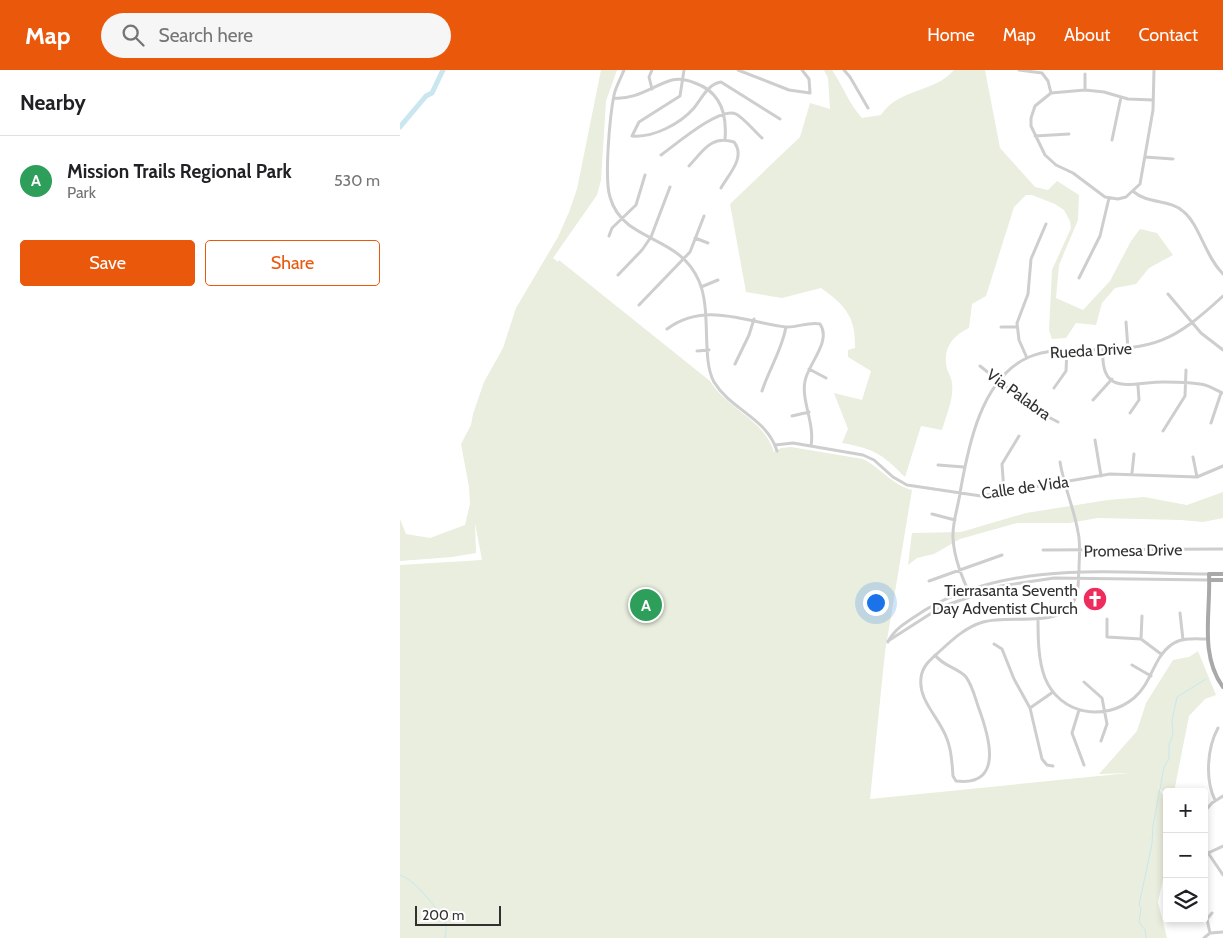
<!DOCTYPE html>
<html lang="en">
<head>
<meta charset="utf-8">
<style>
  body { margin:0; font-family:Cabin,sans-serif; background:#f6f6f6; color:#202124 }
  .controls { position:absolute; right:15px; bottom:15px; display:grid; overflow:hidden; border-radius:5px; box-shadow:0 2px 8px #0003 }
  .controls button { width:45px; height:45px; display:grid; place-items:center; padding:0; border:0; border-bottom:1px solid #e0e0e0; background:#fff; color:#202124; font:25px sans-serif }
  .scale { position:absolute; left:15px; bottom:12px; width:86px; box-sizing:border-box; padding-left:5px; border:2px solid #313131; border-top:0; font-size:14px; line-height:18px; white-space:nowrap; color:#313131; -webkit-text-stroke:4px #fff; paint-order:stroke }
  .you { position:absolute; left:475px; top:532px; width:18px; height:18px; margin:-12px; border:4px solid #fff; border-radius:50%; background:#1a73e8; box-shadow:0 0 0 8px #1a73e833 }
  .badge { display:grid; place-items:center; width:32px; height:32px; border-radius:50%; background:#ea580c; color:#fff; font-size:16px; font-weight:700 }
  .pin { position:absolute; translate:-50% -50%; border:2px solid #fff; box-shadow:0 1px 5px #0006 }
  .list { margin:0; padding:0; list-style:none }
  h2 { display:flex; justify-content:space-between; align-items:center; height:65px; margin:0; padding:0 20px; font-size:21px }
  h2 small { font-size:16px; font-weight:400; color:#757577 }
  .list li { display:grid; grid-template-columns:32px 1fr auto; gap:15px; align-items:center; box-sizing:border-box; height:90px; padding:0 20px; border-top:1px solid #e0e0e0 }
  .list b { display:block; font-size:19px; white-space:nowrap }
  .list p { margin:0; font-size:16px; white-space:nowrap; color:#757577 }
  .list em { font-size:16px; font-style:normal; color:#757577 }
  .actions { display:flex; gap:10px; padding:15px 20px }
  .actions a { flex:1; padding:11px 0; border:1px solid #ea580c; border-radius:5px; text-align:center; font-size:18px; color:#ea580c }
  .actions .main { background:#ea580c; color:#fff }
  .icon { flex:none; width:28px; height:28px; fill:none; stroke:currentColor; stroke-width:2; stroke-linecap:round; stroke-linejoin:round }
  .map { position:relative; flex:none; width:823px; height:868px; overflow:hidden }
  header { display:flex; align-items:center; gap:30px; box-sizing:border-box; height:70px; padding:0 25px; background:#ea580c; color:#fff }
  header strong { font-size:24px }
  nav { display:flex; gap:28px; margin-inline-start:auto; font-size:18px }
  .search { width:350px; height:45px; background:#f6f6f6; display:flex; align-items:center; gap:12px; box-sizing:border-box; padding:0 18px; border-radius:28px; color:#757577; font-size:19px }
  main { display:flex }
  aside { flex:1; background:#fff }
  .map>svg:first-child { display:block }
</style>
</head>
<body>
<header>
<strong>Map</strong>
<div class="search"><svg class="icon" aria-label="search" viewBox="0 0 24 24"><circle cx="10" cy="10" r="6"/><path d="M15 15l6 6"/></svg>Search here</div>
<nav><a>Home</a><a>Map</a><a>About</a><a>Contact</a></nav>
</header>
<main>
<aside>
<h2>Nearby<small></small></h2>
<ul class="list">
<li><span class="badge" style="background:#2e9e5b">A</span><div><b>Mission Trails Regional Park</b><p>Park</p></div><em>530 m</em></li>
</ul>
<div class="actions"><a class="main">Save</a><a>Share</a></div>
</aside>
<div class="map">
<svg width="823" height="868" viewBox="0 0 823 868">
  <rect width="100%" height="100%" fill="#fff"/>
  <path fill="#e9eede" d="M 201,0 L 217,0 L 206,31 L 201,110 L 197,125 L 153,188 L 158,192 L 159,190 L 310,311 C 327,339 364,349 374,382 L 381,378 L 391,377 L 463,389 C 481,398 492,415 512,420 L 485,582 L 470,729 L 729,703 L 699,704 L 737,661 L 746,633 L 773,590 L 789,587 L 798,581 L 816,625 L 805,629 L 789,646 L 774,722 L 767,722 L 767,727 L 756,714 L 767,730 L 767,792 L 758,832 L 767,868 L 0,868 L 0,495 L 82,490 L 75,453 L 76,483 L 52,487 L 0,491 L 0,449 L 6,464 L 30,468 L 65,455 L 70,434 L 69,417 L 61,374 L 71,355 L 73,344 L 84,312 L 103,278 L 116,238 L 158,167 L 169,142 L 177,119 Z
    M 424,0 L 432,0 C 443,16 449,34 462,48 L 481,45 C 499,18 534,23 554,0 L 585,0 L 600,78 L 635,117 L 648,120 L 657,111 L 679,125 L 678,150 L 659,195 L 656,228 L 683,240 L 710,211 L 731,171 L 740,159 L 757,163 L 773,185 L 749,198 L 736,214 L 715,218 L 702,233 L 696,255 L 676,253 L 666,268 L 652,269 L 649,260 L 652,200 L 671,158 L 670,151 L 664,140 L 655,134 L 632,125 L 626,125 L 614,137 L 586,226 L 572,234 L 569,258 C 552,266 542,279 547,299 C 549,304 552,309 552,314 C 554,328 546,346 542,360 L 521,356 L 505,407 C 482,384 475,379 442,373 L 448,359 L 434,323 L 462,330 L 471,301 L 448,287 L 448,280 L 455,278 C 456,247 445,235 421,218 L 382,228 L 346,222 L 330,134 L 400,67 L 410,33 L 430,39 L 428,8 Z
    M 823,422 L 823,448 L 803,452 L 781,450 L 698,448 L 669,453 L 617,453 L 560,469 L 534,484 L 517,488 L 508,495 L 512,463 L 561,462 L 626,443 L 708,430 L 744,427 L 787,435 Z"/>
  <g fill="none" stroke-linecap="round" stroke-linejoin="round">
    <path stroke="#cae6ee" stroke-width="1" d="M 0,805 C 13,808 39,840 45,852 C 47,856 46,863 45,868
      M 746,868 L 745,860 L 739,852 L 741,838 L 739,835 L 752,774 L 753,756 L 764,697 L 769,689 L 769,674 L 773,665 L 772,651 L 777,627 L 806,609"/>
    <path stroke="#cae6ee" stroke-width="5" d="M 0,57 L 26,26 L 32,23 L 43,0"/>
    <path stroke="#cecece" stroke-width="3" d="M 224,0 C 221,8 216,16 214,25 C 210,45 204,108 210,127 C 213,138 220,148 229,155 C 255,174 284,177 299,211 C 312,241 301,289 314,312 C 331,340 367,348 377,381
      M 284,0 L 280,26 L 239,52 L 232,66 C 253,68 280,54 294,38 C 302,28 308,14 321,12 L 380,49
      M 338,0 L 389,20 L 410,23 L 409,9 L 402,0
      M 444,0 L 450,7 L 468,38
      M 619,0 L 642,3 L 648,11 L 651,23
      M 252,19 L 249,7 L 252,0
      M 685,20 L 685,4
      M 214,28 C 236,30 252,16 272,10 C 280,8 288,10 295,13 C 321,22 327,45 325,69
      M 753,30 L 728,29 L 704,22 L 685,20 L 651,23 L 635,36 L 631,48 L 631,56 L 645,85 L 656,95 L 673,103 L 705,127 L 718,129 L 726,127 L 740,114 L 753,40 L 754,0
      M 635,66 L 669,64
      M 712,70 L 721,27
      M 261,85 C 275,75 320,36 336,44 C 345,49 354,61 362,68
      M 745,87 L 773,89
      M 289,96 C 303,81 311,65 334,72 C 346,87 329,104 321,118
      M 734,122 C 748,134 770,129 784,142 C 800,156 805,186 823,204
      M 209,166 L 212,158 L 236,135 L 245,105
      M 295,168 L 308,173
      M 218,205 L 242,180 L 251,167 L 270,117
      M 679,208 L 700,166 L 709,128
      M 301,217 L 318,210
      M 768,224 L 801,263 L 823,280
      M 239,235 L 290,182 L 304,146
      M 726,252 L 728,279
      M 601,257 L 617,257
      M 267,259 C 305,231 345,252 386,257 C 397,258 410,251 420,254 C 432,271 408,294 405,311 C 401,331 415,353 411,376
      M 703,280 C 700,328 733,312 763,312 C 776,312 793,312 805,315 C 812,317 817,321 823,323
      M 297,281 L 309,280
      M 627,288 L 619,270 L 617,253 L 628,224 L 631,189 L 646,154
      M 335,294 L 349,265 L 354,249
      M 580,296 L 637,341 L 658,352
      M 409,299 L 426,308
      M 654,318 L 666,301 L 667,280
      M 362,321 C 369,299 382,280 386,257
      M 693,330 L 712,309
      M 730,343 L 739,330 L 738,316
      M 392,346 L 409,342
      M 811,353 L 821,323
      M 763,361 L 785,326 L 786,300
      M 695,370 L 701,406
      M 375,375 L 393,373 L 463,385 L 474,390 L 493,407 L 507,415 L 581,426 L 710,404 L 797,407 L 823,396
      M 793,387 L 797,407
      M 538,395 L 564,397
      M 732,403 L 734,384
      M 604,422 L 602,394 L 619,366
      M 532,444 L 555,450
      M 643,480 L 823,479
      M 529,511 L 602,485
      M 570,525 C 562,507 554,488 553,468 C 552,453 558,438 560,423 C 568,377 581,308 629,287 C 648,279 668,280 688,280 C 756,279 773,272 823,226
      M 780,543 L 783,570
      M 638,548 C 638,567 638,590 645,608 C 660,645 705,652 734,628 C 752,613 753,588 771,575 C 782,567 795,569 808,569
      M 707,549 L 707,567 L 741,569 L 761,584
      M 741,569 L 742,546
      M 488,571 L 541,537 L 601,516 L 654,508 L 809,510
      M 488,572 C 494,558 513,548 525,540 C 611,490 713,503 809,504
      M 594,574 L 602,579 L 614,609 L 630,638 L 642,689 L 647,695 L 653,696
      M 535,585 C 544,597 557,597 566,607 C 572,615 575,627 578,636 C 588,663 606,717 556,711 L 553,706 C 552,694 552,681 547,669 C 540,648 518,631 521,608 C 522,596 531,589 540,581 C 553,569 566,557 583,552 C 612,543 667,562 677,523 C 679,515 678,507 679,500 C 679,488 681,474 678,462 C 674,438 664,417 660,392
      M 732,595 L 751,606
      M 684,612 L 702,628 L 707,654 L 701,671
      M 630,638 L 653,622
      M 679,640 L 672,663 L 684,695
      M 815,730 C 805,710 807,678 818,658
      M 804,742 L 812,733 L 823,726
      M 804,777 L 823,805
      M 804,785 L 823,776
      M 810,863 L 807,849 L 812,843
      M 804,868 L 810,863 L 823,862"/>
    <path stroke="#a9a9a9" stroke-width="4" d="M 823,504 L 809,504 C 811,542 799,584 823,617
      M 809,510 L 823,510"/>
  </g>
  <defs>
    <g id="church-disc" transform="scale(1.25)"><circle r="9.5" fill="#ed2d5d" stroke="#fff"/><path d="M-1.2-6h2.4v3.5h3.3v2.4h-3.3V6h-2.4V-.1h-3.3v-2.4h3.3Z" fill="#fff"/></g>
  </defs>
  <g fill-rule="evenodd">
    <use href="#church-disc" x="695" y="529"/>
  </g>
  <g text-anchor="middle" stroke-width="5" stroke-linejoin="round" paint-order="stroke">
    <g font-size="16" fill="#313131" stroke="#fff">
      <text transform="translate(691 280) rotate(-3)" y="6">Rueda Drive</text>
      <text transform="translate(619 324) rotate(36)" y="6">Via Palabra</text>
      <text transform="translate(625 417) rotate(-8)" y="6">Calle de Vida</text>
      <text transform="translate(733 480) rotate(-1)" y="6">Promesa Drive</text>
    </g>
    <g font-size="16" fill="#313131" stroke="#fff" text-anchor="end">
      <text x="678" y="526">Tierrasanta Seventh<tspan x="678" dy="18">Day Adventist Church</tspan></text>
    </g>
  </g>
</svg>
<div class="controls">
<button>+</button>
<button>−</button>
<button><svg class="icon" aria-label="layers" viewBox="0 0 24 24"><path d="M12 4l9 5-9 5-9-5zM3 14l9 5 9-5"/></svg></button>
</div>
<div class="scale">200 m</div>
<div class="you"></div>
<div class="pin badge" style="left:246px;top:535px;background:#2e9e5b">A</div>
</div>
</main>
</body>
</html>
